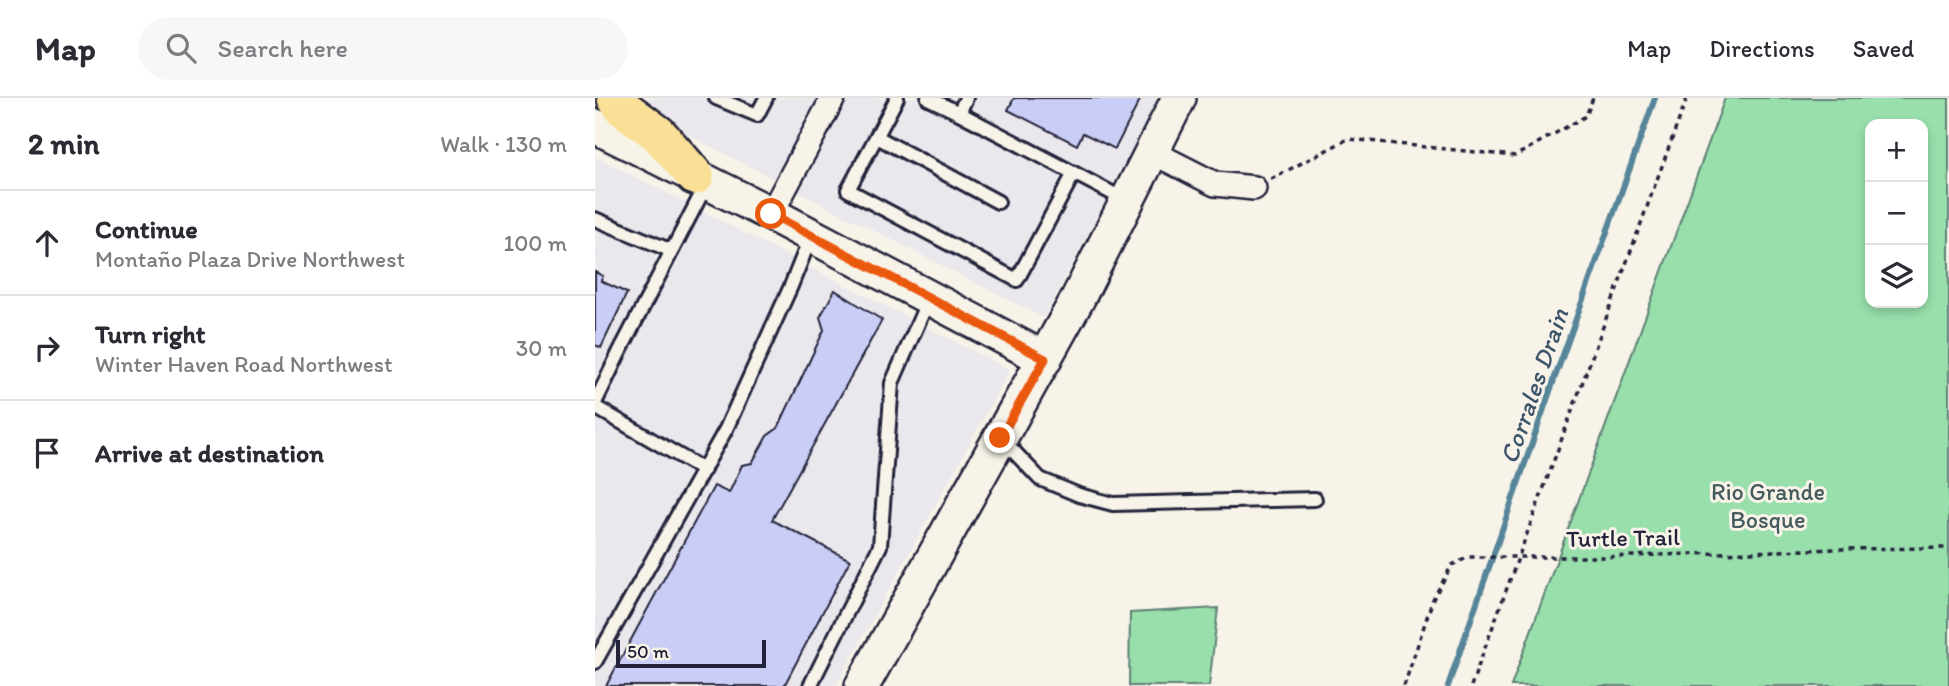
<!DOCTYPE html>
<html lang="en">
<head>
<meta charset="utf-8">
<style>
  body { margin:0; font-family:Itim,sans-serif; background:#f7f7f7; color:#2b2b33 }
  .controls { position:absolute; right:21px; top:21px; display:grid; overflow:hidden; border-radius:14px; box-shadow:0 4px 10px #0003 }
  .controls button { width:63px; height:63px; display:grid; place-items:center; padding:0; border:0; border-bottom:2px solid #e1e1e2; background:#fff; color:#2b2b33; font:35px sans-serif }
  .scale { position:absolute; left:21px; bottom:18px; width:150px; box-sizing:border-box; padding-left:7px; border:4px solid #22223b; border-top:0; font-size:19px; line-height:24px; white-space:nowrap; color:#22223b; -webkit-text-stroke:5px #f7f3e8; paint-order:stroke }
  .stop { position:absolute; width:21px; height:21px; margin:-16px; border:5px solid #ea580c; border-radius:50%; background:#fff }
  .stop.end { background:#ea580c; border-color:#fff; box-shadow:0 2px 7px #0008 }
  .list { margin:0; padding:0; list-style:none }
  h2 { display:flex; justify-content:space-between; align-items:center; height:91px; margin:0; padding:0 28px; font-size:30px }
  h2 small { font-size:23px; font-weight:400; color:#7c7c81 }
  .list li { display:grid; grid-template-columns:46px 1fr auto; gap:21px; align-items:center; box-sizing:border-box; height:105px; padding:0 28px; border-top:2px solid #e1e1e2 }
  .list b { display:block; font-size:26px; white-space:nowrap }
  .list p { margin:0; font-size:23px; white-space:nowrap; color:#7c7c81 }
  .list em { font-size:23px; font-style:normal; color:#7c7c81 }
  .icon { flex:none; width:38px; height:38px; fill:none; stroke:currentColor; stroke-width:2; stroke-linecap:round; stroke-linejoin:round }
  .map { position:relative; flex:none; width:1354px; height:588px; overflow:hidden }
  header { display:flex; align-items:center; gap:42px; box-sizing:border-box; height:98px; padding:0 35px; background:#fff; border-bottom:2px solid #e1e1e2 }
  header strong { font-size:33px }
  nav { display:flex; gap:38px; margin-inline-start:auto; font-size:24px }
  .search { width:490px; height:63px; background:#f7f7f7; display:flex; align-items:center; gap:18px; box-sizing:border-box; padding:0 24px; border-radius:38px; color:#7c7c81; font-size:26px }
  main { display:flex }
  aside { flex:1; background:#fff }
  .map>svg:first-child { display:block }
</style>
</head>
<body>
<header>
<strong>Map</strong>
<div class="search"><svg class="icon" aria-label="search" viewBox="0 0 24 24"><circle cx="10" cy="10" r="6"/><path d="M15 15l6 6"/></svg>Search here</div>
<nav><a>Map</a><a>Directions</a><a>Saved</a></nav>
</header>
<main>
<aside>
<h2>2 min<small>Walk · 130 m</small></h2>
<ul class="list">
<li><svg class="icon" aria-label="ahead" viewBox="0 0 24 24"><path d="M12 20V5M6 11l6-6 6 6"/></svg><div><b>Continue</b><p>Montaño Plaza Drive Northwest</p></div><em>100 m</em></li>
<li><svg class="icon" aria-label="right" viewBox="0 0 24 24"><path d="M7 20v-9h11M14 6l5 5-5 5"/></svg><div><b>Turn right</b><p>Winter Haven Road Northwest</p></div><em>30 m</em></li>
<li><svg class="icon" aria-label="arrive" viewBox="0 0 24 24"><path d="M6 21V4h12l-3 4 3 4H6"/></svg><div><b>Arrive at destination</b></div></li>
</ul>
</aside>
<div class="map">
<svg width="1354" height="588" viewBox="0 0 1354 588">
  <rect width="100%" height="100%" fill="#f7f3e8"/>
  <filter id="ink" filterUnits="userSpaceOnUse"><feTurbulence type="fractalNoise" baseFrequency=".0143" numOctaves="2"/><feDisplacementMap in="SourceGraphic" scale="14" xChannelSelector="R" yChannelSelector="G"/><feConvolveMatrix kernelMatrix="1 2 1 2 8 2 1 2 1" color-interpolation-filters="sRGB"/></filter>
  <g filter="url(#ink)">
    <path fill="#eae8ec" d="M 31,0 L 564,0 L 449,220 L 39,9 Z
      M 0,58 L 415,272 L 241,588 L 0,588 Z"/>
    <path fill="#98dfac" stroke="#5d8074" stroke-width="2" fill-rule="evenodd" d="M 1130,0 L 1354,0 L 1354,588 L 916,588 ZM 1328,26 L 1328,205 L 1275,205 L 1275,26 Z
      M 623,510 L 614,588 L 534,588 L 535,515 Z"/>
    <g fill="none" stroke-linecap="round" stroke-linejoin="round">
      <path stroke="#57859a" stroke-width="6" d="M 853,588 L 954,296 L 1060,0"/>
    </g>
    <path fill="#cacef6" stroke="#22223b" stroke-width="2" d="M 419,0 L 546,0 L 520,51 L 488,35 L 482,47 L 413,12 Z
      M 0,174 L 8,178 L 6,183 L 32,195 L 6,250 L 0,247 Z
      M 240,192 L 287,222 L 177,422 L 255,462 L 189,588 L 11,588 L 119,388 L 134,395 L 147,367 L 157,365 L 172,338 L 183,330 L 229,232 L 225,219 Z"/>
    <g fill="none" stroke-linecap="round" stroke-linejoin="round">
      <g stroke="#22223b" stroke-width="18">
        <path id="lane" d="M 121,0 L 162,17 L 171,0
          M 302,0 L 253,92 L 422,182 L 479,75
          M 333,0 L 364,15
          M 371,0 L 364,15 L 532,103
          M 282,39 L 403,104
          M 0,121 L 77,153
          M 0,305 L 24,255 L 111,87
          M 0,309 L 109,372
          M 406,340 L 445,381 L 484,397 L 518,406 L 720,401
          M 0,564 L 131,331 L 196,188 L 216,138
          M 215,588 L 285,448 L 297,285 L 334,200"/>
      </g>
      <g stroke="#22223b" stroke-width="28">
        <path id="street" d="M 557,54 L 620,86 L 659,90
          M 176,116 L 238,0"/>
      </g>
      <g stroke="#22223b" stroke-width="38">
        <path id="secondary" d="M 0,28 L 176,116 L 450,261
          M 267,588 L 482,202 L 584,0"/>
      </g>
      <g stroke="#22223b" stroke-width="42">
        <path id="primary" d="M 21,0 L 28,10 L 63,36 L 100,78"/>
      </g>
      <path stroke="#22223b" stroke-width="3.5" stroke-dasharray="5 5" stroke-linecap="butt" d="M 676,81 L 753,41 L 920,58 L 991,18 L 998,0
        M 809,588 L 838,501 L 857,467 L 874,459 L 1007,459 L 1241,451 L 1354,450
        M 876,588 L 1092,0"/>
      <use href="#lane" stroke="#f7f3e8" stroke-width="12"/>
      <use href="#street" stroke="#f7f3e8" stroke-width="23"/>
      <use href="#secondary" stroke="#f7f3e8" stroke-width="33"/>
      <use href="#primary" stroke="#fadf96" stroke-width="37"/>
    </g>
  </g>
  <g fill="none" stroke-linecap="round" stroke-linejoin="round" filter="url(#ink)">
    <path stroke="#ea580c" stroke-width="9" d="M 176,116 L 450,261 L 405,340"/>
  </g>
  <g text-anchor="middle" stroke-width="6" stroke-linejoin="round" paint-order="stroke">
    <g font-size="24" fill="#455b5d" stroke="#f7f3e8">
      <text x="1173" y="402">Rio Grande<tspan x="1173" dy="28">Bosque</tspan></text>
    </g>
    <g font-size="24" fill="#22223b" stroke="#f7f3e8">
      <text transform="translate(1028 440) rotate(-1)" y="8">Turtle Trail</text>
    </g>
    <g font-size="26" font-style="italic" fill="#3d546b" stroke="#f7f3e8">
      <text transform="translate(939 288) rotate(-71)" y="9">Corrales Drain</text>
    </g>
  </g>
</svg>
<div class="controls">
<button>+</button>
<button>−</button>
<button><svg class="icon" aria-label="layers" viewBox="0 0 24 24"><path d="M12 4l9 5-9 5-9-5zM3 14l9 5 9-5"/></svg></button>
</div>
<div class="scale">50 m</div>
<div class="stop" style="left:176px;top:116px"></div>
<div class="stop end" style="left:405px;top:340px"></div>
</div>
</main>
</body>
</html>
